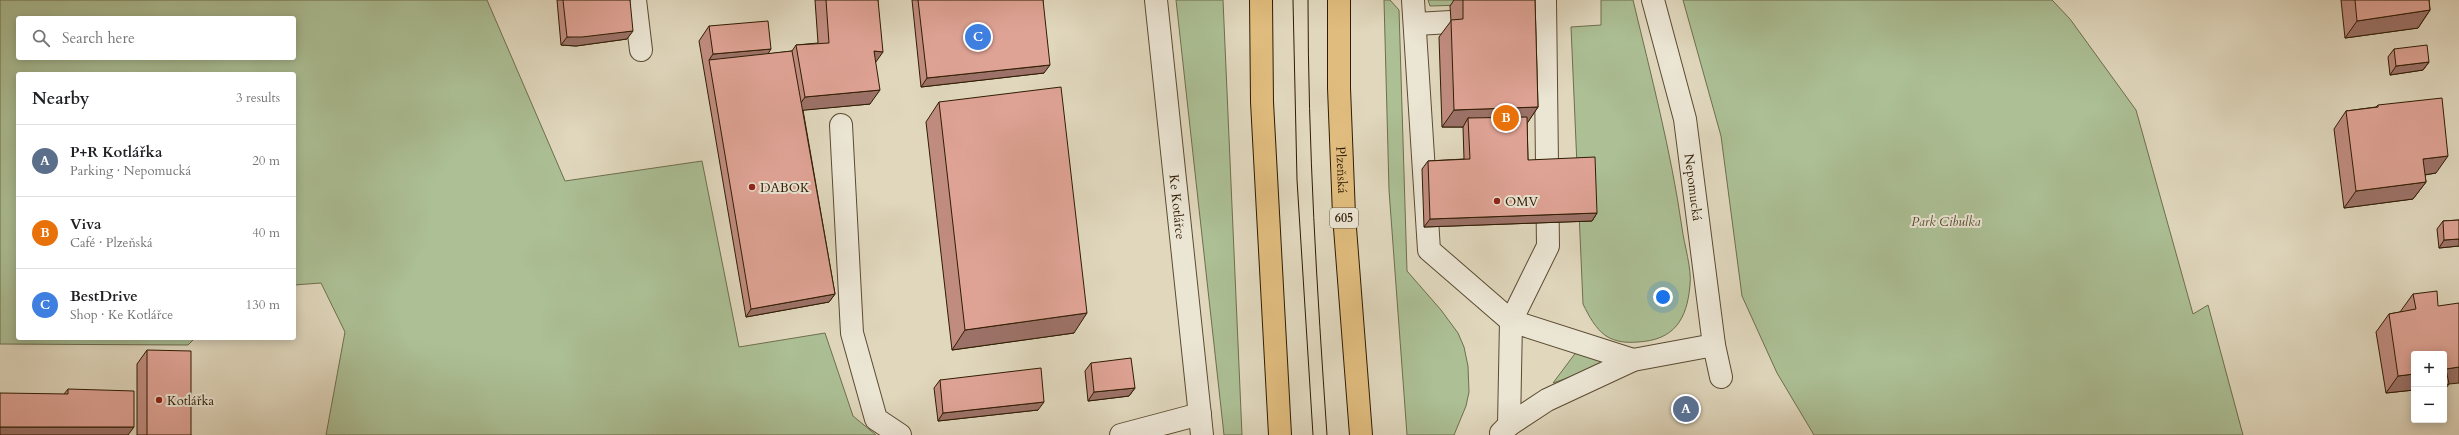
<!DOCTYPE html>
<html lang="en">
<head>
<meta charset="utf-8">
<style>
  body { margin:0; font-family:Cardo,serif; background:#f6f6f6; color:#202124 }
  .controls { position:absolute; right:12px; bottom:12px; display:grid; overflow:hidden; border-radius:4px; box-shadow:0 2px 10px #0003 }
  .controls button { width:36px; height:36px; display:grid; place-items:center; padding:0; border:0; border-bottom:1px solid #e0e0e0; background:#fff; color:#202124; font:20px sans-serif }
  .you { position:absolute; left:1663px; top:297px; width:14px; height:14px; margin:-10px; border:3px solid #fff; border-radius:50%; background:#1a73e8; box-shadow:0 0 0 6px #1a73e833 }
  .badge { display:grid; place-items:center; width:26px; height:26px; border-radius:50%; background:#8f2418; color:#fff; font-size:13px; font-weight:700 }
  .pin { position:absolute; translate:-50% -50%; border:2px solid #fff; box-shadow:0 1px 4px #0006 }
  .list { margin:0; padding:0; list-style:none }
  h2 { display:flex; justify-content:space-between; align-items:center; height:52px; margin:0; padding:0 16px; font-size:17px }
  h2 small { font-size:13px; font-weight:400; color:#757577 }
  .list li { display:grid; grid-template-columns:26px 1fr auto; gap:12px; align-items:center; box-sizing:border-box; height:72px; padding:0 16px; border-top:1px solid #e0e0e0 }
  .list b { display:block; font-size:15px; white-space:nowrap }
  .list p { margin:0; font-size:13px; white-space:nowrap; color:#757577 }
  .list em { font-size:13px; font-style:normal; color:#757577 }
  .icon { flex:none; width:22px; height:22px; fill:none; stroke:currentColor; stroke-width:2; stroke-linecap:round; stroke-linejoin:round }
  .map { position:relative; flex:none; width:2459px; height:435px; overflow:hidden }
  .search { position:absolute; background:#fff; box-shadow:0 2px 10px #0003; left:16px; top:16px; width:280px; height:44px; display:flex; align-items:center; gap:10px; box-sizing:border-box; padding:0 14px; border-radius:4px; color:#757577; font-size:15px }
  .panel { position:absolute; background:#fff; box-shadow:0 2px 10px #0003; left:16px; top:72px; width:280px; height:268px; border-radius:4px }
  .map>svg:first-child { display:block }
</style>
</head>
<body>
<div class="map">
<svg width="2459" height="435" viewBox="0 0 2459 435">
  <rect width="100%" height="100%" fill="#e0d7bd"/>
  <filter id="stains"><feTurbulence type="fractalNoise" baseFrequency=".005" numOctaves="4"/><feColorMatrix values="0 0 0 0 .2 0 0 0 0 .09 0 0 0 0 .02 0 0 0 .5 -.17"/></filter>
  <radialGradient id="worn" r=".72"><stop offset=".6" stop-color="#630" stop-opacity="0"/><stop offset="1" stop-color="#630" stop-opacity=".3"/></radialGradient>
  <path fill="#acbf95" stroke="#6e6e4c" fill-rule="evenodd" d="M 0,0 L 487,0 L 565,181 L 702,161 L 739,347 L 825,333 L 853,416 L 876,435 L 326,435 L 345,332 L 321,283 L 294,285 L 294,74 L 18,74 L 18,338 L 195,338 L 188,345 L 0,344 ZM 18,18 L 294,18 L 294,58 L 18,58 Z
    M 1176,0 L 1223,0 L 1242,435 L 1224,435 Z
    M 1384,0 L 1390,0 L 1399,10 L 1407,271 L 1441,310 L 1458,333 L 1464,347 L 1468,366 L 1469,392 L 1466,406 L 1454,435 L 1407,435 L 1389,190 Z
    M 1428,0 L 1464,0 L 1464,5 L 1430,6 Z
    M 1601,0 L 1633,0 C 1651,75 1671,151 1682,228 C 1684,244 1692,269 1690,285 C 1687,320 1674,340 1638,342 C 1626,343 1616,342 1606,336 C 1595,328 1589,316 1583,304 L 1571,27 L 1601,25 Z
    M 1683,0 L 2052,0 L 2070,19 L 2136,110 L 2193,314 L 2208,305 L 2243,435 L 1814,435 L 1777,373 L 1742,296 L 1721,136 Z
    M 1580,347 L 1613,362 L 1553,383 Z"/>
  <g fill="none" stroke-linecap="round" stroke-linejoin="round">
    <g stroke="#5b4b31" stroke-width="24">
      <g id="minor">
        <path d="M 635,0 L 641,50"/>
        <path id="s1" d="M 1156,0 L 1202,435"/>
        <path d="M 1413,0 L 1429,250 L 1511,321 L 1633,360"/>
        <path id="s2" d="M 1653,0 L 1685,119 L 1714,345 L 1721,377"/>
        <path d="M 1416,24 L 1451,22"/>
        <path d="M 841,125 L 852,333 L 876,419 L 900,435"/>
        <path d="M 1509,425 L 1511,321 L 1548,246 L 1545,0"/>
        <path d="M 1501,433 L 1509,425 L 1547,400 L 1633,360 L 1714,345"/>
        <path d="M 1121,435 L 1200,414"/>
      </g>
    </g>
    <g stroke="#2f1c02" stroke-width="24">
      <g id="major">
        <path d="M 1261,0 L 1262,102 L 1280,435"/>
        <path id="s3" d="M 1339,0 L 1339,88 L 1344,215 L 1361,435"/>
      </g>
    </g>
    <use href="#minor" stroke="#ebe5d4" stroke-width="22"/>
    <use href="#major" stroke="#e0bc7e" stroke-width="22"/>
    <path stroke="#2f1c02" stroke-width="1" d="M 1293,0 L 1297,180 L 1313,435
      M 1308,0 C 1308,145 1317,290 1327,435"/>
  </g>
  <path fill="#c08c80" stroke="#2f1c02" d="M 557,0 L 630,0 L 627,39 L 576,46 L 561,45 Z
    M 815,0 L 878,0 L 875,62 L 870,104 L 803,110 L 835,294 L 829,302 L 746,317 L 699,41 L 709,26 L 768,54 L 792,51 L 796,45 L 818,43 Z
    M 912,0 L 1043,0 L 1044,73 L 921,87 Z
    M 1454,0 L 1535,0 L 1538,107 L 1527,123 L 1528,160 L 1597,213 L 1592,221 L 1424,227 L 1422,169 L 1428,161 L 1464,159 L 1463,127 L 1442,127 L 1439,37 L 1451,21 L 1450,6 Z
    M 2341,0 L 2429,0 L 2430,10 L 2418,28 L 2345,38 Z
    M 2394,49 L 2429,62 L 2423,70 L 2390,75 L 2388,57 Z
    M 939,102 L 1074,333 L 952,350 L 926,122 Z
    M 2378,105 L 2436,173 L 2425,175 L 2426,182 L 2413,199 L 2344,208 L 2334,129 L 2346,111 L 2376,107 Z
    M 2459,220 L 2459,246 L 2439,248 L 2437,229 L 2443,221 Z
    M 2413,294 L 2438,306 L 2449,384 L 2414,354 L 2414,390 L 2386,393 L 2376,332 L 2389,314 L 2400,312 Z
    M 147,350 L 191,435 L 137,435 L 137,364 Z
    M 1091,363 L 1135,388 L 1129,396 L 1088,401 L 1085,371 Z
    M 940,380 L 1038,410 L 938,421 L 934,388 Z
    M 68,389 L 128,435 L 64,394 Z"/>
  <path fill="#9c7268" stroke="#2f1c02" d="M 2430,10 L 2418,28 L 2345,38 L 2357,21 Z
    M 633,31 L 627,39 L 576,46 L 561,45 L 567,37 Z
    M 771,49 L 762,63 L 709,60 L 713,54 Z
    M 874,51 L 883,52 L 873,66 Z
    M 2429,62 L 2423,70 L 2390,75 L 2396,66 Z
    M 1050,65 L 1044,73 L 921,87 L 927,78 Z
    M 880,90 L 870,104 L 795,111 L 805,97 Z
    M 1538,107 L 1526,125 L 1468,118 L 1463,127 L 1442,127 L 1454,110 Z
    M 2448,156 L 2436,173 L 2411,177 L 2423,159 Z
    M 2426,182 L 2413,199 L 2344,208 L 2356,191 Z
    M 1597,213 L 1592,221 L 1424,227 L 1430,219 Z
    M 2459,239 L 2459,246 L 2439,248 L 2444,240 Z
    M 835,294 L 829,302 L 746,317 L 751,309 Z
    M 1087,313 L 1074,333 L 952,350 L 965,330 Z
    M 2459,367 L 2459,383 L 2449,384 L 2444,391 L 2444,372 L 2446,369 Z
    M 2414,374 L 2414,390 L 2386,393 L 2398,376 Z
    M 1135,388 L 1129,396 L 1088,401 L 1094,392 Z
    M 1044,402 L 1038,410 L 938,421 L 943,413 Z
    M 0,427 L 134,427 L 128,435 L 0,435 Z"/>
  <path fill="#dfa395" stroke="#2f1c02" d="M 563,0 L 630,0 L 633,31 L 582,37 L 567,37 Z
    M 826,0 L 878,0 L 883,52 L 874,51 L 880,90 L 805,97 L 796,45 L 829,43 Z
    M 918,0 L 1043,0 L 1050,65 L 927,78 Z
    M 1463,0 L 1535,0 L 1538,107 L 1454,110 L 1451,20 L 1463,19 Z
    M 2355,0 L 2429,0 L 2430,10 L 2357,21 Z
    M 768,21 L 771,49 L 713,54 L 709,26 Z
    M 2427,45 L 2429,62 L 2396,66 L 2394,49 Z
    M 792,51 L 835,294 L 751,309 L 709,60 Z
    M 1061,87 L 1087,313 L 965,330 L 939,102 Z
    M 2442,98 L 2448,156 L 2423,159 L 2426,182 L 2356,191 L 2346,111 L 2378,107 L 2378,105 Z
    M 1527,117 L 1528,160 L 1595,157 L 1597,213 L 1430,219 L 1428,161 L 1470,159 L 1468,118 Z
    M 2459,220 L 2459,239 L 2444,240 L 2443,221 Z
    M 2437,291 L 2438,306 L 2459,303 L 2459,367 L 2446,369 L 2449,384 L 2444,385 L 2444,354 L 2414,354 L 2414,374 L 2398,376 L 2389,314 L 2416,309 L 2413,294 Z
    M 147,350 L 191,351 L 191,435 L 147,435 Z
    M 1131,358 L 1135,388 L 1094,392 L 1091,363 Z
    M 1041,368 L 1044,402 L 943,413 L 940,380 Z
    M 68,389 L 134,391 L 134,427 L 0,427 L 0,393 L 68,394 Z"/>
  <g fill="#8f2418" stroke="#ebe5d4" stroke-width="1.5">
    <circle cx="752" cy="187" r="4"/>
    <circle cx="1497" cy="201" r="4"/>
    <circle cx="159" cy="400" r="4"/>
  </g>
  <g text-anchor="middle" stroke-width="4" stroke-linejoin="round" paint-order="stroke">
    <rect fill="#ebe5d4" stroke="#675841" stroke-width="1" x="1330" y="208" width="28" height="20" rx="3"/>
    <g font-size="12" font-weight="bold" fill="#2f1c02">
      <text x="1344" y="222">605</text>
    </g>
    <g font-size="13" fill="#2f1c02" stroke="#ebe5d4">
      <text dy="5" stroke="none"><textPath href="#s3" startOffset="170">Plzeňská</textPath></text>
      <text dy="5" stroke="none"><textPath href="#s2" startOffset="192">Nepomucká</textPath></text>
      <text dy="5" stroke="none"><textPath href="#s1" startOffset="208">Ke Kotlářce</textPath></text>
    </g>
    <g font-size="13" fill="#2f1c02" stroke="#ebe5d4" text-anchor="start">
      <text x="760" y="192">DABOK</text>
      <text x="1505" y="206">OMV</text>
      <text x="167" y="405">Kotlářka</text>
    </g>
    <g font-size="13" font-style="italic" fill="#544d2e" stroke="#ebe5d4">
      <text x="1946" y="226">Park Cibulka</text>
    </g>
  </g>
  <rect width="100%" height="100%" filter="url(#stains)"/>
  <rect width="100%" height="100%" fill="url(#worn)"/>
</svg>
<div class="controls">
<button>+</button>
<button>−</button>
</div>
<div class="you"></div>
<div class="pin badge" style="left:1686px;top:409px;background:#5c6f8a">A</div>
<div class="pin badge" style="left:1506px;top:118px;background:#e8710a">B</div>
<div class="pin badge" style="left:978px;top:37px;background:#3f7fe0">C</div>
<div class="search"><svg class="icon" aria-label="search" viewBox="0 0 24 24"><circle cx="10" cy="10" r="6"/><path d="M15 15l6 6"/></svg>Search here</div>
<section class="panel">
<h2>Nearby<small>3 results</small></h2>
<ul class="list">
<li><span class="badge" style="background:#5c6f8a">A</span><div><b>P+R Kotlářka</b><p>Parking · Nepomucká</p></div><em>20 m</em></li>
<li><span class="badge" style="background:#e8710a">B</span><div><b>Viva</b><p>Café · Plzeňská</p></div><em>40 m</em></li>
<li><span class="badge" style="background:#3f7fe0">C</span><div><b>BestDrive</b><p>Shop · Ke Kotlářce</p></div><em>130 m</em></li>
</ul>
</section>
</div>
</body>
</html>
